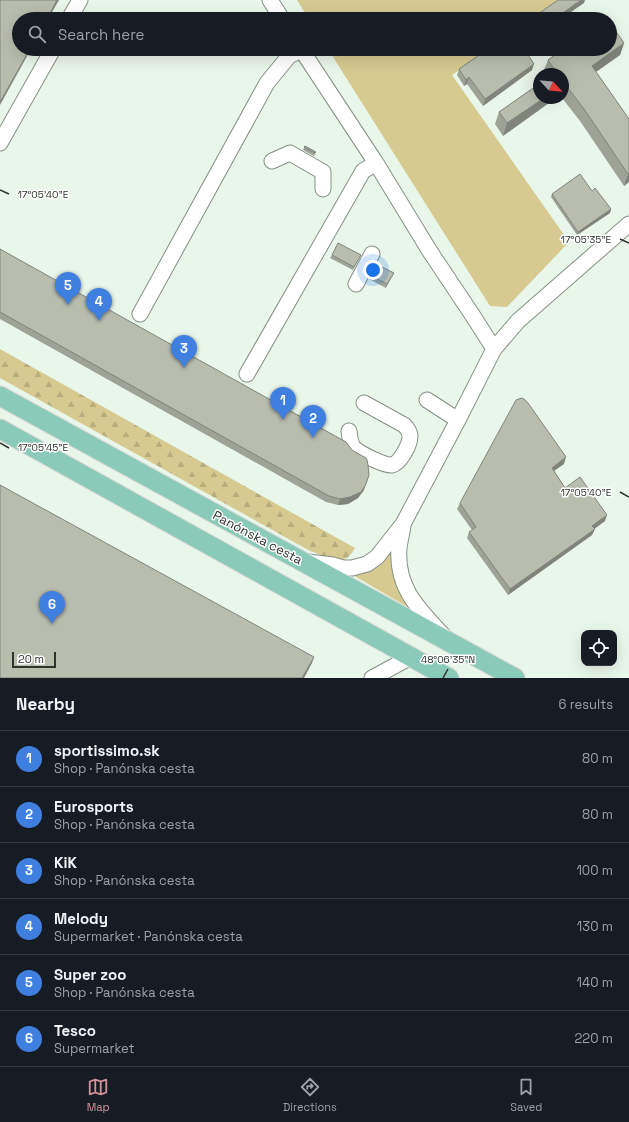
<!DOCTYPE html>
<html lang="en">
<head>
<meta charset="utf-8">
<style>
  body { margin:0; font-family:"Space Grotesk",sans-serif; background:#20242c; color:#f1f3f6 }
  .controls { position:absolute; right:12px; bottom:12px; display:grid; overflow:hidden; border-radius:8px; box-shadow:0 4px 16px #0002 }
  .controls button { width:36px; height:36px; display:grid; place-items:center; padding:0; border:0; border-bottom:1px solid #363941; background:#171b24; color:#f1f3f6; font:20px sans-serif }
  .compass { position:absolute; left:533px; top:68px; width:36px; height:36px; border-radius:50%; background:#171b24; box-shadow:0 4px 16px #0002; rotate:116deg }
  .scale { position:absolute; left:12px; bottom:10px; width:44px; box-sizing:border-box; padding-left:4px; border:2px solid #2e332e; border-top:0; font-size:11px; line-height:14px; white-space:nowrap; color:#2e332e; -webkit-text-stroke:3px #fff; paint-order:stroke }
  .you { position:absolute; left:373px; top:270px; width:14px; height:14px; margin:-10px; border:3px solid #fff; border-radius:50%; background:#1a73e8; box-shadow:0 0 0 6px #1a73e833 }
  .badge { display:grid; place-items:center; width:26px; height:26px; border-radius:50%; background:#d39298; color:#fff; font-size:13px; font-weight:700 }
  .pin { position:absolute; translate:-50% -33px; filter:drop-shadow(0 1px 2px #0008) }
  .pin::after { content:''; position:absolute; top:21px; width:14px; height:12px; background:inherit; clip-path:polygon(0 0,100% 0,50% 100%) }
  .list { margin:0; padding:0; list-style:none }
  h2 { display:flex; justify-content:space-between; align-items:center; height:52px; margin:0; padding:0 16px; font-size:17px }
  h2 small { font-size:13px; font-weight:400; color:#9ea1a6 }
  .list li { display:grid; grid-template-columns:26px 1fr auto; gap:12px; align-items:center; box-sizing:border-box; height:56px; padding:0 16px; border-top:1px solid #363941 }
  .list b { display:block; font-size:15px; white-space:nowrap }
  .list p { margin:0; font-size:13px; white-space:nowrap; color:#9ea1a6 }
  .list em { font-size:13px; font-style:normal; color:#9ea1a6 }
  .icon { flex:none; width:22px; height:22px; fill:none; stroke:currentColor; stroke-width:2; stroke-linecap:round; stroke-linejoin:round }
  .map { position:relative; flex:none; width:629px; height:678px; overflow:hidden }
  .search { position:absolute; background:#171b24; box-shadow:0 4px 16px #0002; left:12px; right:12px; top:12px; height:44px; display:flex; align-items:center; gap:10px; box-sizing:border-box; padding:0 14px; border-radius:22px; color:#9ea1a6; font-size:15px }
  .sheet { height:388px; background:#171b24 }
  nav { display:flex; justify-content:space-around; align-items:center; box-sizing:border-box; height:56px; border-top:1px solid #363941; background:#171b24; font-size:11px; color:#9ea1a6 }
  nav a { display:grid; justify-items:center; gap:2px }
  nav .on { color:#d39298 }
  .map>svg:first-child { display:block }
</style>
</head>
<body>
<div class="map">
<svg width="629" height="678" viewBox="0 0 629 678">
  <defs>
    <pattern id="forest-firs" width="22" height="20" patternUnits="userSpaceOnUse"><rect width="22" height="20" fill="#d6ca91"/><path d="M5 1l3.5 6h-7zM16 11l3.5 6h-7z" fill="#b8ae7d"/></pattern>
  </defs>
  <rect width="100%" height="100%" fill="#e9f6ea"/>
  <path fill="#d6ca91" d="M 297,0 L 560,0 L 532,19 L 309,19 Z
    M 328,49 L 489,49 L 452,75 L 569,242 L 507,307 L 490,306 Z
    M 392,549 C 394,575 394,588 411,609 L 346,571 Z"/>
  <path fill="url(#forest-firs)" d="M 0,349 L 355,548 C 353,551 351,555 347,558 C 339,563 319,554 310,551 L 0,378 Z"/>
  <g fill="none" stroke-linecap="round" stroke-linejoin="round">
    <g stroke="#859085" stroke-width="17">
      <path id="minor" d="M 270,0 L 282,19
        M 69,19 L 80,0
        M 301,49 L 376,163 L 429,250 L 473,316 L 494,349
        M 0,143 L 53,49
        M 272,161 L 290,153 L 323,172 L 323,189
        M 356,284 L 372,254
        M 140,314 L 267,83 L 289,56 L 301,50
        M 247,374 L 363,171 L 376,163
        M 427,400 L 458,420
        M 349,431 C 350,437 350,445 355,449 C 361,454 385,466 392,465 C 400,463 410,445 410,436 C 410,432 407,428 404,425 L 364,403
        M 403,526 C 402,533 400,540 399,548 C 396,588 418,608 443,635
        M 308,562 L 333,565 L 343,568 L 352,568 L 367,564 L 377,557 L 403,524 L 458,420 L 494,349 L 518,321 L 629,224
        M 372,678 L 411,657"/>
    </g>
    <g stroke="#d5d6d5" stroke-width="21">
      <path id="major" d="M 0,396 L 515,678
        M 0,429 L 449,678"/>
    </g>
    <use href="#minor" stroke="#fff" stroke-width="15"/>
    <use href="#major" stroke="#8acab9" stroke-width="19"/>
  </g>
  <path fill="#9ea396" d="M 624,43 L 620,55 L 596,72 L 629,119 L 629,182 L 624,186 L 580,121 L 562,98 L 563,98 L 563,74 L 545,74 L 543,72 L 548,60 Z
    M 459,69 L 532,70 L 483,106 L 467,84 L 464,86 L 457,75 Z
    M 539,84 L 503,136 L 495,124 L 499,112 Z
    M 305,146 L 316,152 L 314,156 L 303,150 Z
    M 592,191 L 611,209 L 610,213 L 577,235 L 551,197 L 552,194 Z
    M 0,249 L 364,490 L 358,498 L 348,504 L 338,505 L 326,502 L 0,319 Z
    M 332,255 L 359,258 L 353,270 L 330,258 Z
    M 394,273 L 386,288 L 369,279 L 370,275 Z
    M 564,464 L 554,471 L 565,488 L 605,521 L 594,529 L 592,535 L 508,595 L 467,538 L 469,532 L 472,530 L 457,509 L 460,503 Z"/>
  <path fill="#81847a" d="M 57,0 L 59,0 L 48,19 L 47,19 Z
    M 581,0 L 585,0 L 584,3 L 561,19 L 554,19 Z
    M 624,43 L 620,55 L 587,78 L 592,66 Z
    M 30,49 L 31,49 L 0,105 L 0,102 Z
    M 534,64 L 532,70 L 483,106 L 485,99 Z
    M 469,77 L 467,84 L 464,86 L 466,80 Z
    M 544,98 L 556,98 L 503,136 L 507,123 Z
    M 629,173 L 629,182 L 624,186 L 628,174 Z
    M 611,209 L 610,213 L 577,235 L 578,232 Z
    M 566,457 L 564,464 L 549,474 L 552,468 Z
    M 366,484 L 364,490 L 358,498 L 348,504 L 338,505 L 340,499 Z
    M 607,515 L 605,521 L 590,532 L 592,526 Z
    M 595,529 L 592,535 L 508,595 L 510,589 Z
    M 314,657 L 312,663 L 304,678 L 302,678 Z"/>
  <path fill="#b8bdae" stroke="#81847a" d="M 0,0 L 57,0 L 47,19 L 19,19 L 19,49 L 30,49 L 0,102 Z
    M 558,0 L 581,0 L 554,19 L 531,19 Z
    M 610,23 L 624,43 L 592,66 L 629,119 L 629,173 L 628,174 L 584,109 L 564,83 L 563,84 L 563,74 L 553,74 L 556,72 L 548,60 L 563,49 L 610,49 Z
    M 488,49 L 524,49 L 534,64 L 485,99 L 469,77 L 466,80 L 459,69 Z
    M 539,84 L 539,98 L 544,98 L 507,123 L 499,112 Z
    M 305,146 L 316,152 L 315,153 L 304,147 Z
    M 580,174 L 592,191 L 595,188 L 611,209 L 578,232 L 552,194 Z
    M 338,243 L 361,255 L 354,267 L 332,255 Z
    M 0,249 L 346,442 L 352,450 L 366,458 L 367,460 L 368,465 L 369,475 L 366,484 L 361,492 L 350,497 L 340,499 L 329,496 L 0,312 Z
    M 376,264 L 394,273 L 387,284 L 370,275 Z
    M 522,398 L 524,399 L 528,403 L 566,457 L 552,468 L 565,488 L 580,477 L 607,515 L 592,526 L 595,529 L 510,589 L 469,532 L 476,527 L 460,503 L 516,400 Z
    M 0,485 L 314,657 L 302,678 L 0,678 Z"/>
  <path fill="none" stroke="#2e332e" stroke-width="1.5" d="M 0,190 L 9,194M 620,239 L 629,243M 0,443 L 9,448M 620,492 L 629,497M 443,678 L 448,669"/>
  <g text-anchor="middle" stroke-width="3" stroke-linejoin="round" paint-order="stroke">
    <g font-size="13" fill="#2e332e" stroke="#fff">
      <text transform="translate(258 537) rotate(28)" y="5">Panónska cesta</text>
    </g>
  </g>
  <g font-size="10" text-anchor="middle" fill="#2e332e" stroke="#fff" stroke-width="3" stroke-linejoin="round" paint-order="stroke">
    <text x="43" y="198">17°05'40"E</text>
    <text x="586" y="243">17°05'35"E</text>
    <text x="43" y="451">17°05'45"E</text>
    <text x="586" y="496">17°05'40"E</text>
    <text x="448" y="663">48°06'35"N</text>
  </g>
</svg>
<div class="controls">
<button><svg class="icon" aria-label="locate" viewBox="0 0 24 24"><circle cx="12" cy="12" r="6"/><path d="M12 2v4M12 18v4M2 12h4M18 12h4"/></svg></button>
</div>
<svg class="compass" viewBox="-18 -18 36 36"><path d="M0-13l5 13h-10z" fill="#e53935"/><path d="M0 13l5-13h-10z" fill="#9ea1a6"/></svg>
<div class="scale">20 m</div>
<div class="you"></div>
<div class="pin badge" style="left:283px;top:420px;background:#3f7fe0">1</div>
<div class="pin badge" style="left:313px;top:438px;background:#3f7fe0">2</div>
<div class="pin badge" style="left:184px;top:368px;background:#3f7fe0">3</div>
<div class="pin badge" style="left:99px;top:321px;background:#3f7fe0">4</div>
<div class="pin badge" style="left:68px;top:305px;background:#3f7fe0">5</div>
<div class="pin badge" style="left:52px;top:624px;background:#3f7fe0">6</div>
<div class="search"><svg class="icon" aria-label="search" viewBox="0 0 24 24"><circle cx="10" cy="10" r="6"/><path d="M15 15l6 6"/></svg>Search here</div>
</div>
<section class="sheet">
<h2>Nearby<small>6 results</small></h2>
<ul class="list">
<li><span class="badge" style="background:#3f7fe0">1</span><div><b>sportissimo.sk</b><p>Shop · Panónska cesta</p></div><em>80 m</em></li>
<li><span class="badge" style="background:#3f7fe0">2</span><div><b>Eurosports</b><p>Shop · Panónska cesta</p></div><em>80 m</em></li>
<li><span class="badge" style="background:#3f7fe0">3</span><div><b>KiK</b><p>Shop · Panónska cesta</p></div><em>100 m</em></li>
<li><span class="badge" style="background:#3f7fe0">4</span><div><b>Melody</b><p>Supermarket · Panónska cesta</p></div><em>130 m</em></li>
<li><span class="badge" style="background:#3f7fe0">5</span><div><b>Super zoo</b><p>Shop · Panónska cesta</p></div><em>140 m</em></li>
<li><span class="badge" style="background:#3f7fe0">6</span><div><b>Tesco</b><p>Supermarket</p></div><em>220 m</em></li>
</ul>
</section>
<nav>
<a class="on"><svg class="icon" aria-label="map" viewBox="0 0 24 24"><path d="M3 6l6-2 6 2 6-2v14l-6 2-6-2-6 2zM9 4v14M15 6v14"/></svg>Map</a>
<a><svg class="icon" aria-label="directions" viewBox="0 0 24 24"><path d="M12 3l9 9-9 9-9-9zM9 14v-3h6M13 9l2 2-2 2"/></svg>Directions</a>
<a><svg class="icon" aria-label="saved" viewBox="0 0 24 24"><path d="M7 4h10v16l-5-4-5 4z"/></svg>Saved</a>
</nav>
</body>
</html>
